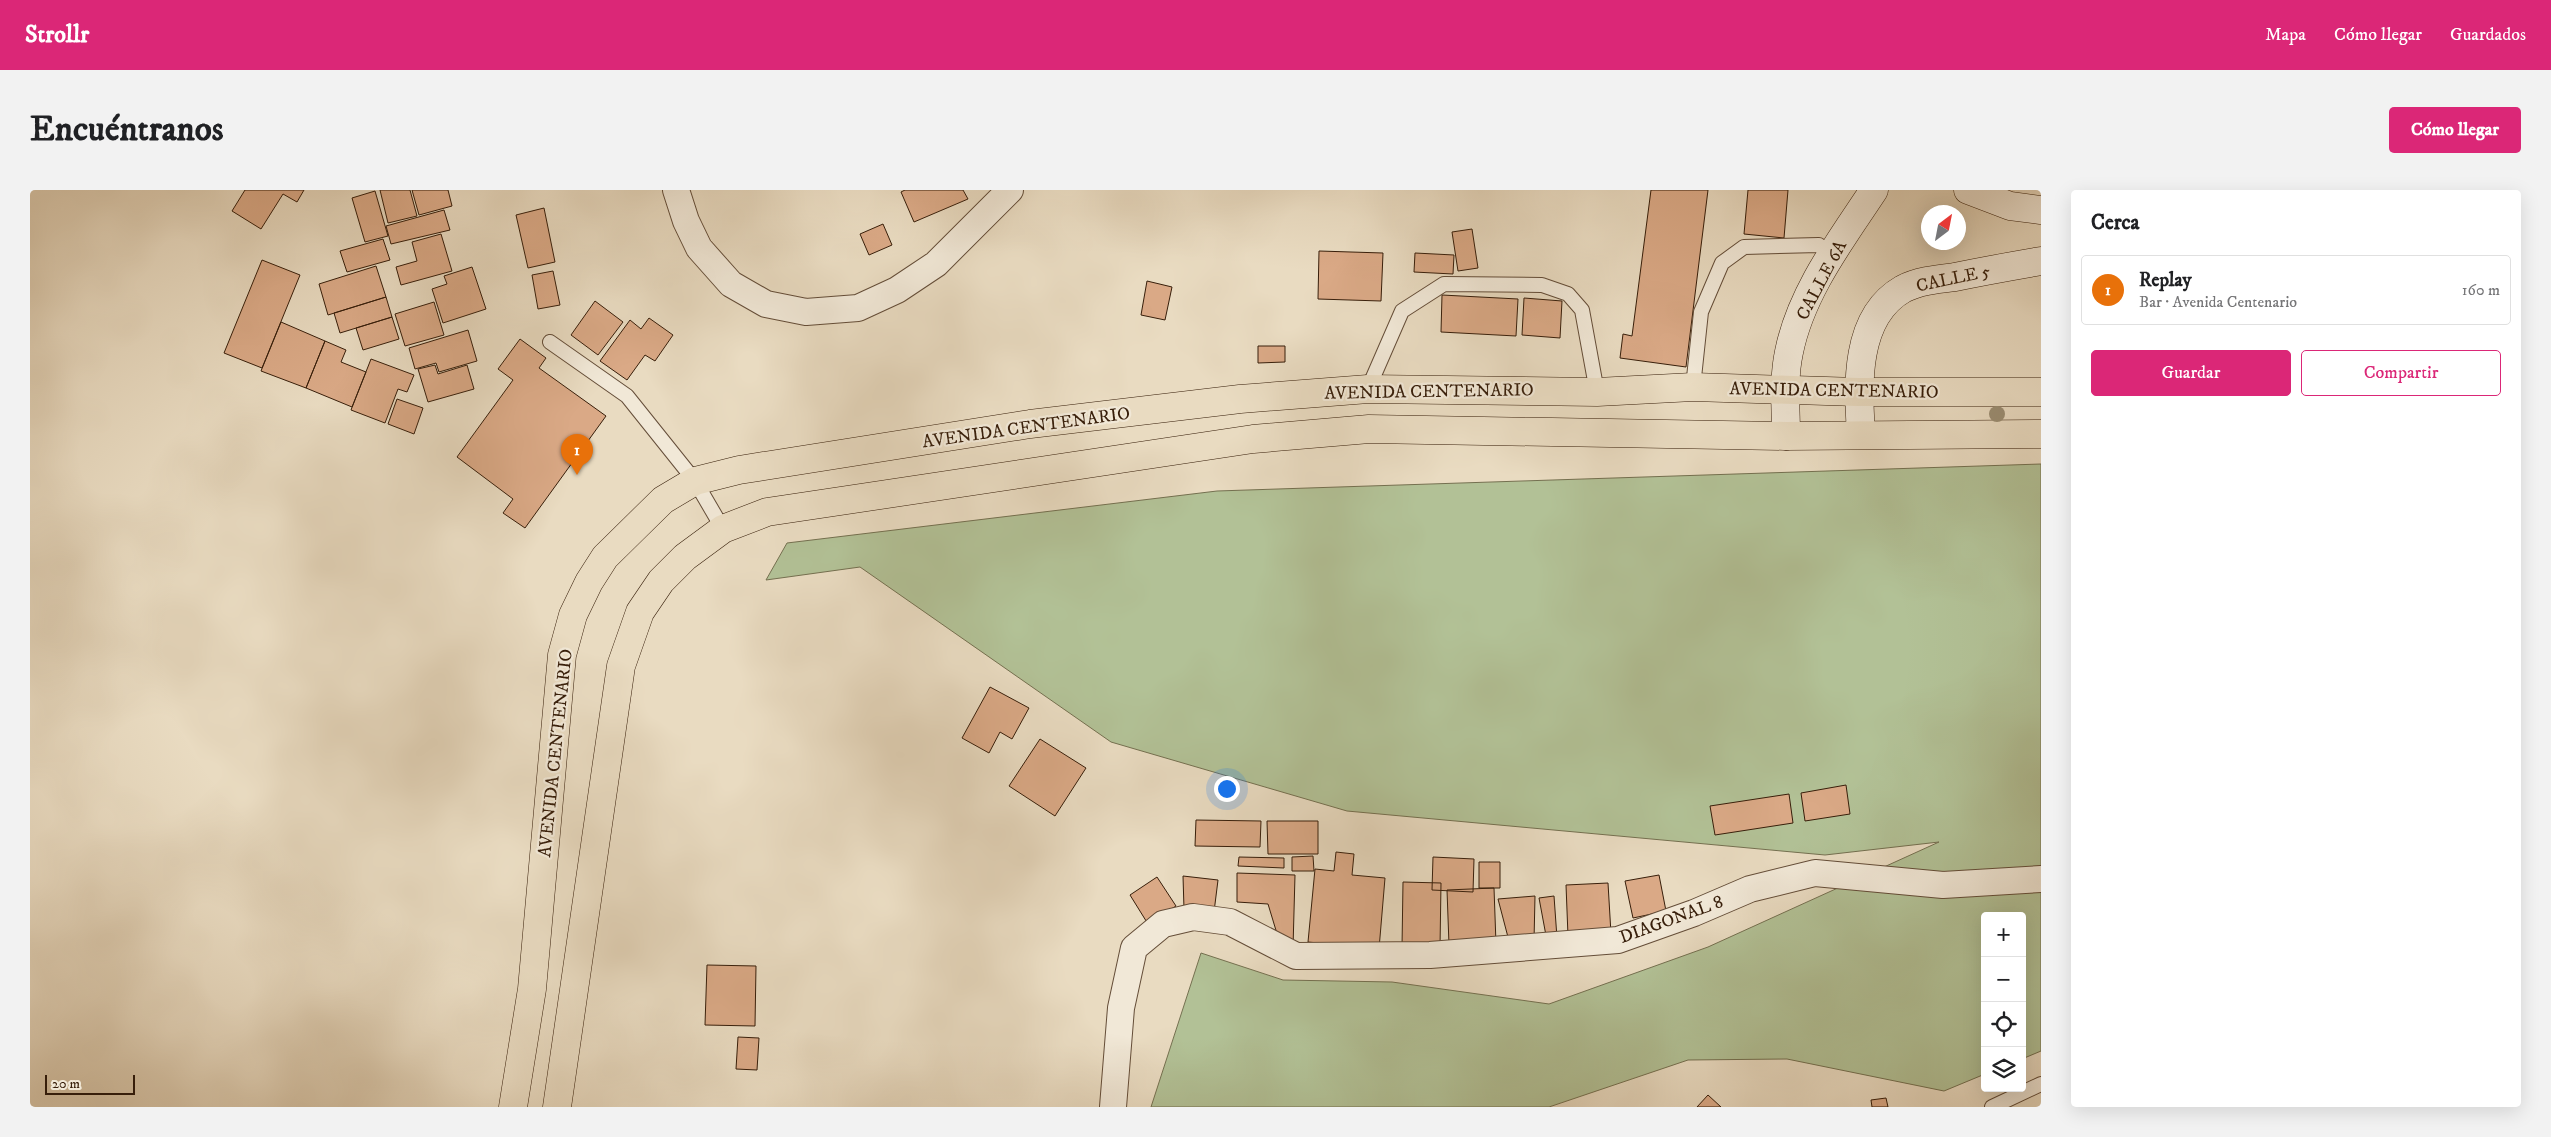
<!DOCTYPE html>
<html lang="es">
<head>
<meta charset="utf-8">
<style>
  body { margin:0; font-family:"IM FELL DW Pica",serif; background:#f2f2f2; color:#202124 }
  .controls { position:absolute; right:15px; bottom:15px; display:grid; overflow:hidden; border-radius:5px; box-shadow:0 5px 20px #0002 }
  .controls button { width:45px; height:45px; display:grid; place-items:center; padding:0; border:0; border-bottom:1px solid #e0e0e0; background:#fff; color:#202124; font:25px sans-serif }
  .compass { position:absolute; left:1891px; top:15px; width:45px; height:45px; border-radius:50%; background:#fff; box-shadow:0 5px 20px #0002; rotate:32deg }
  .scale { position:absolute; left:15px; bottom:12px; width:90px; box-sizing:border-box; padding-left:5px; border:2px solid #371e0a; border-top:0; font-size:14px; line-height:18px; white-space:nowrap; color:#371e0a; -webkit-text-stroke:4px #f1e8d7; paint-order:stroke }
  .you { position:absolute; left:1196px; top:598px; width:18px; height:18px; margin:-12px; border:4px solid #fff; border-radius:50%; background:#1a73e8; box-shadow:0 0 0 8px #1a73e833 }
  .badge { display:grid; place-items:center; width:32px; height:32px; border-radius:50%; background:#db2777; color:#fff; font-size:16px; font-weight:700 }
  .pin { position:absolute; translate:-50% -41px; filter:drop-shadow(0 1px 2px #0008) }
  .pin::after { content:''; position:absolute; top:26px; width:18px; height:15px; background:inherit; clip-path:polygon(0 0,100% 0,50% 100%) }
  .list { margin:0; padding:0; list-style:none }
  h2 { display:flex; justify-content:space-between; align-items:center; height:65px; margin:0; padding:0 20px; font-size:21px }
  h2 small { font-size:16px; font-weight:400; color:#757577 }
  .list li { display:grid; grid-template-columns:32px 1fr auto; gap:15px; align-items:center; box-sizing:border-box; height:70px; margin:0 10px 10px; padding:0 10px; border:1px solid #e0e0e0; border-radius:5px }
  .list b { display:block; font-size:19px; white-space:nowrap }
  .list p { margin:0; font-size:16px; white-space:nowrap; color:#757577 }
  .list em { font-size:16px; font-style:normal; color:#757577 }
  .actions { display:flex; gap:10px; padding:15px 20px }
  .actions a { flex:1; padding:11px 0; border:1px solid #db2777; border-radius:5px; text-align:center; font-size:18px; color:#db2777 }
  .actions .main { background:#db2777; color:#fff }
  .icon { flex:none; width:28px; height:28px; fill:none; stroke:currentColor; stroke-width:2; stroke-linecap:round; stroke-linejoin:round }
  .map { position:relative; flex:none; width:2011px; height:917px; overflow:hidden; border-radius:5px }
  header { display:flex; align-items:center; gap:30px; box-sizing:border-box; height:70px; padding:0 25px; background:#db2777; color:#fff }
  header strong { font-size:24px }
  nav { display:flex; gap:28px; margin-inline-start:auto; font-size:18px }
  .intro { display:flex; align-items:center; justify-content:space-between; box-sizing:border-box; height:120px; padding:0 30px }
  h1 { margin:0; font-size:35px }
  .button { padding:12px 22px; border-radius:5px; background:#db2777; color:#fff; font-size:18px; font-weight:700 }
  main { display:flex; gap:30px; padding:0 30px }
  aside { flex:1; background:#fff; border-radius:5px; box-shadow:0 5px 20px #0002 }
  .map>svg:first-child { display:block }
</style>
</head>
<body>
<header>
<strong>Strollr</strong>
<nav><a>Mapa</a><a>Cómo llegar</a><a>Guardados</a></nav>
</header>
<div class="intro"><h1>Encuéntranos</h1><a class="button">Cómo llegar</a></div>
<main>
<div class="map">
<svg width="2011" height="917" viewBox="0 0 2011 917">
  <rect width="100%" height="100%" fill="#e9dbc1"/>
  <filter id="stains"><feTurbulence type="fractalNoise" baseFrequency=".004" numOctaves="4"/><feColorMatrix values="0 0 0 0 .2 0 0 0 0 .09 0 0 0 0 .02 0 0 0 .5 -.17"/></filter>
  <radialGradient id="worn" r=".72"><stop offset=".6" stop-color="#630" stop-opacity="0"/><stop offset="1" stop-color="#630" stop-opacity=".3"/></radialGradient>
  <path fill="#b2c196" stroke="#747050" d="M 2011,274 L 2011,861 L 1992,869 L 1992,726 L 1955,726 L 1955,884 L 1914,901 L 1757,869 L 1658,870 L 1519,917 L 1121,917 L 1171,763 L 1253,790 L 1362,792 L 1519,814 L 1678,757 L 1909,652 L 1795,665 L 1317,621 L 1081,552 L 830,377 L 736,390 L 757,353 L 1187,301 Z"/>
  <path fill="#daa986" stroke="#371e0a" d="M 215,0 L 274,0 L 267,12 L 253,4 L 231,39 L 202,21 Z
    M 350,0 L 380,0 L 387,26 L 358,33 Z
    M 382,0 L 418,0 L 422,16 L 389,25 Z
    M 875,0 L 933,0 L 938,9 L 884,32 L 871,2 Z
    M 1621,0 L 1678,0 L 1656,177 L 1590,168 L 1593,144 L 1602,146 Z
    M 1718,0 L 1758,0 L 1754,48 L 1714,44 Z
    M 345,1 L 358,46 L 335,52 L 322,8 Z
    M 514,18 L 525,72 L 498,78 L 486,25 Z
    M 414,20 L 420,40 L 361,54 L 356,36 Z
    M 853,34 L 862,55 L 839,65 L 830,44 Z
    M 1442,39 L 1448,78 L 1428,81 L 1422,42 Z
    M 411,44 L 422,81 L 371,95 L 366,77 L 387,71 L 382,52 Z
    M 353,49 L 360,70 L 317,82 L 310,61 Z
    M 1289,61 L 1353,63 L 1351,111 L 1288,109 Z
    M 1385,63 L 1424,65 L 1423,84 L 1384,82 Z
    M 232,70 L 270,85 L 232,178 L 194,163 Z
    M 346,76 L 356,107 L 298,125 L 289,94 Z
    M 442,77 L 456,119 L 413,133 L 402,99 L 417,94 L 414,86 Z
    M 523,81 L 530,115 L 508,119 L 502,85 Z
    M 1117,91 L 1142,97 L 1135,130 L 1111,125 Z
    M 1412,105 L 1488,109 L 1486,146 L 1411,142 Z
    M 356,107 L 362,127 L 310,143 L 304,123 Z
    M 1494,108 L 1532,111 L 1530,148 L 1492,145 Z
    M 565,111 L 593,132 L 568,165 L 541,145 Z
    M 404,112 L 414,145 L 375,156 L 365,124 Z
    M 362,127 L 369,149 L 333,160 L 326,138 Z
    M 619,128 L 643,145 L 625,171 L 615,165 L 597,190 L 570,171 L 600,130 L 611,139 Z
    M 251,132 L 295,151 L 276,198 L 231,181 Z
    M 438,140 L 447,171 L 409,182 L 406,173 L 385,179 L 379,158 Z
    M 490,149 L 516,168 L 509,178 L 576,226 L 495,338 L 473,323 L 483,309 L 427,267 L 483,190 L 468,179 Z
    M 295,151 L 316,160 L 311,172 L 336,182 L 322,217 L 276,198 Z
    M 1228,156 L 1255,156 L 1255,172 L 1228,173 Z
    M 341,169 L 384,185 L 377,202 L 368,199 L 355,233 L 321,220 Z
    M 405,175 L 408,184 L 437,175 L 444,199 L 398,212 L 388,179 Z
    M 367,209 L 393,218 L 384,244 L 358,234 Z
    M 960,497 L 999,518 L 982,549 L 970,542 L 959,563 L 932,548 Z
    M 1010,549 L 1056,578 L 1025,626 L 979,596 Z
    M 1816,595 L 1820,624 L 1775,631 L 1771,603 Z
    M 1759,604 L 1763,633 L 1685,645 L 1680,616 Z
    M 1166,630 L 1231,631 L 1230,657 L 1165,656 Z
    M 1237,631 L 1288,631 L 1288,664 L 1238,664 Z
    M 1306,662 L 1324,664 L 1322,685 L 1355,688 L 1349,759 L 1278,752 L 1285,679 L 1304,681 Z
    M 1283,666 L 1284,681 L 1262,681 L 1262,667 Z
    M 1209,667 L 1254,668 L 1254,678 L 1208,676 Z
    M 1403,667 L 1444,669 L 1443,702 L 1402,700 Z
    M 1449,672 L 1470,672 L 1470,698 L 1449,698 Z
    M 1207,683 L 1265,685 L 1263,758 L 1248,747 L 1238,714 L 1207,712 Z
    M 1629,685 L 1636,721 L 1603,728 L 1595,691 Z
    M 1153,686 L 1188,690 L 1184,722 L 1154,719 Z
    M 1127,687 L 1146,716 L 1118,734 L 1100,705 Z
    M 1373,692 L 1411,693 L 1410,757 L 1372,757 Z
    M 1578,693 L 1581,744 L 1538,746 L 1536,695 Z
    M 1464,698 L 1466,754 L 1419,755 L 1417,700 Z
    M 1505,706 L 1504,751 L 1479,751 L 1468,709 Z
    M 1524,706 L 1527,748 L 1517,751 L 1509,708 Z
    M 677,775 L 726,776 L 725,836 L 675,835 Z
    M 708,847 L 729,848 L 727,880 L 706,879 Z
    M 1678,905 L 1691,917 L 1667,917 Z
    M 1856,908 L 1858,917 L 1842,917 L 1841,910 Z"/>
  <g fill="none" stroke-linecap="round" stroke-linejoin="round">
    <g stroke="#644d38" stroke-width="16">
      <path id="lane" d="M 520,152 L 597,206 L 665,291 L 693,339
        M 1663,197 L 1671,122 L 1692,73 L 1714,57 L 1789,55 L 1802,65
        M 1338,199 L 1372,121 L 1414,94 L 1512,95 L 1538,104 L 1552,120 L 1567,202
        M 1962,917 L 2011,894"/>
    </g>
    <g stroke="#644d38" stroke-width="28">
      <path id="street" d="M 646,0 L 656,31 L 669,58 L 701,94 L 736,114 L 776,122 L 828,118 L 867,100 L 906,74 L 980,0
        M 1083,917 L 1091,818 L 1104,758 L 1133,734 L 1163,727 L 1200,732 L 1266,766 L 1400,765 L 1588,750 L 1664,723 L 1720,699 L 1785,683 L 1913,695 L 2011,689"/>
    </g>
    <g stroke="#371e0a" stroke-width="29">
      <path id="secondary" d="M 1938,0 L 1980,16 L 2011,20
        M 1831,244 C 1828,196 1824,127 1873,99 C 1888,91 1908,89 1925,87 C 1954,81 1982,76 2011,71
        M 1756,246 C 1756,219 1753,190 1759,162 C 1771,102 1811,50 1844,0"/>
    </g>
    <g stroke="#371e0a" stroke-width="29">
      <path id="primary" d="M 483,917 L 502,799 L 532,465 L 543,425 L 559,392 L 575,367 L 633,310 L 665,291 L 709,280 L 1000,234 L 1210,209 L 1338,199 L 1567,202 L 1663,197 L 1828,202 L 2011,202
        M 527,917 L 591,476 L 610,422 L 631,391 L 655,367 L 693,339 L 737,322 L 1223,249 L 1339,239 L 1756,246 L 2011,244"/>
    </g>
    <use href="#lane" stroke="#f1e8d7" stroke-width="14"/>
    <use href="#street" stroke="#f1e8d7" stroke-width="26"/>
    <use href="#secondary" stroke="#f1e8d7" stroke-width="28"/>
    <use href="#primary" stroke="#e9dbc1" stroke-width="28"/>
  </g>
  <circle fill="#9b8e73" cx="1967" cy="224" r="8"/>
  <g text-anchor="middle" stroke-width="4.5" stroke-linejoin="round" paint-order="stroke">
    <g font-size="18" fill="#371e0a" stroke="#f1e8d7">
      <text transform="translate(1923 88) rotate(-12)" y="6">CALLE 5</text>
      <text transform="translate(1791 90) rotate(-62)" y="6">CALLE 6A</text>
      <text transform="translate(1804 200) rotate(1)" y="6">AVENIDA CENTENARIO</text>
      <text transform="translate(1399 201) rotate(-1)" y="6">AVENIDA CENTENARIO</text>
      <text transform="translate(996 237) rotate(-8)" y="6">AVENIDA CENTENARIO</text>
      <text transform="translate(525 563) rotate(-84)" y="6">AVENIDA CENTENARIO</text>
      <text transform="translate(1641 729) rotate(-20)" y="6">DIAGONAL 8</text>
    </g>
  </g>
  <rect width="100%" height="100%" filter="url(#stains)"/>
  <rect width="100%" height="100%" fill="url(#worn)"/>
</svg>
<div class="controls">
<button>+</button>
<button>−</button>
<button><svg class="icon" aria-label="locate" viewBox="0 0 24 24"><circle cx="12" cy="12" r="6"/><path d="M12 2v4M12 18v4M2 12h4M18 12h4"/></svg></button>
<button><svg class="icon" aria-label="layers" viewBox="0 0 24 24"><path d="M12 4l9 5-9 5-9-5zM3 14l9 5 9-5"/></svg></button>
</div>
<svg class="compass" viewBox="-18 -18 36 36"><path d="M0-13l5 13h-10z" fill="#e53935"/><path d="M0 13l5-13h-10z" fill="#757577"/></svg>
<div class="scale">20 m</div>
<div class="you"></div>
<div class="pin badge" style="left:547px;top:285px;background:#e8710a">1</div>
</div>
<aside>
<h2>Cerca<small></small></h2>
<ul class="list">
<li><span class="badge" style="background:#e8710a">1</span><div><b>Replay</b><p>Bar · Avenida Centenario</p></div><em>160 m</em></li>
</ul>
<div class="actions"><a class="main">Guardar</a><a>Compartir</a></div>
</aside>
</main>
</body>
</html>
